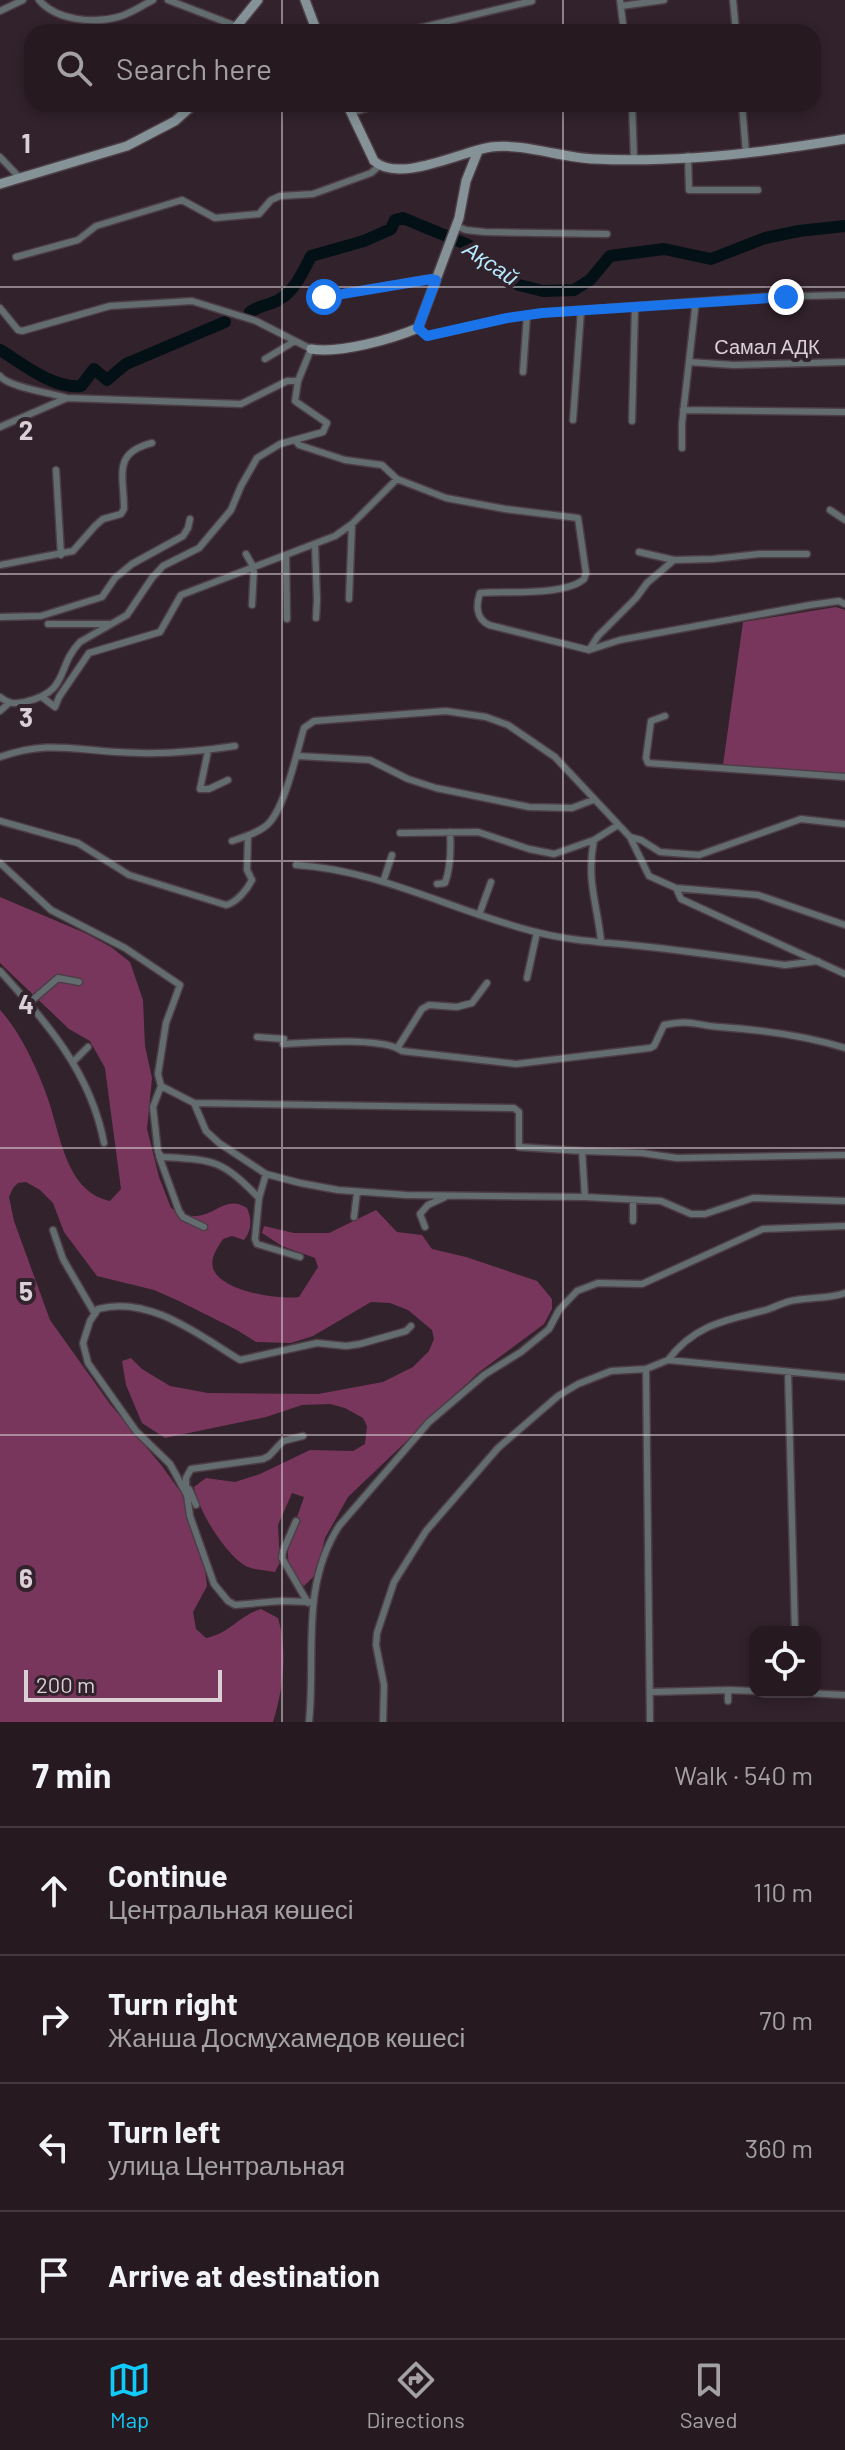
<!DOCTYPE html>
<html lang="en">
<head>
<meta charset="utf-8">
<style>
  body { margin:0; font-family:Barlow,sans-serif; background:#2e2329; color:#f1f3f6 }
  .controls { position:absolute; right:24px; bottom:24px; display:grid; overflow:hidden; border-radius:16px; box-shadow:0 4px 12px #0003 }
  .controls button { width:72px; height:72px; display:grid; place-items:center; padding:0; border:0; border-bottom:2px solid #42383e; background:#261a20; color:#f1f3f6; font:40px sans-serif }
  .scale { position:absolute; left:24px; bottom:20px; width:198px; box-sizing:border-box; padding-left:8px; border:4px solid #dbd0d6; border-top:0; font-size:22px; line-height:28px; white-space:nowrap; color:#dbd0d6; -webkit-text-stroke:6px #32222b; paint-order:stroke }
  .stop { position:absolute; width:24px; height:24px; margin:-18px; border:6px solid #1a73e8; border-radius:50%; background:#fff }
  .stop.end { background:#1a73e8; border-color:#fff; box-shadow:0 2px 8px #0008 }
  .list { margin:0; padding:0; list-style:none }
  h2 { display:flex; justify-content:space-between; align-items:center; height:104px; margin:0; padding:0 32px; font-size:34px }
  h2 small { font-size:26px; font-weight:400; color:#a4a1a5 }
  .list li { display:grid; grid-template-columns:52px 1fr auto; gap:24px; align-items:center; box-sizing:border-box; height:128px; padding:0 32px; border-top:2px solid #42383e }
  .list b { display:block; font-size:30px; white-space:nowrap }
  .list p { margin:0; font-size:26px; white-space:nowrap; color:#a4a1a5 }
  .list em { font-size:26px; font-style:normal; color:#a4a1a5 }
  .icon { flex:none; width:44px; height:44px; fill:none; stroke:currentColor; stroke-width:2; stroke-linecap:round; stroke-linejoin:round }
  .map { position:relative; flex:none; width:845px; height:1722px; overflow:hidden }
  .search { position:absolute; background:#261a20; box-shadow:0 4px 12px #0003; left:24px; right:24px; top:24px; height:88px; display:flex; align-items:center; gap:20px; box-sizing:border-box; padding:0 28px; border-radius:24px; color:#a4a1a5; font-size:30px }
  .sheet { height:616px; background:#261a20 }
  nav { display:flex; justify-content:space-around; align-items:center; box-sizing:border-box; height:112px; border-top:2px solid #42383e; background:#261a20; font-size:22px; color:#a4a1a5 }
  nav a { display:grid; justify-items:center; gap:4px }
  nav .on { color:#11cafa }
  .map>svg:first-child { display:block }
</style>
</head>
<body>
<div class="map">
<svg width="845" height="1722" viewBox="0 0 845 1722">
  <rect width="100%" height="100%" fill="#32222b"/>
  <path fill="#79365d" d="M 836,607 L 845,610 L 845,773 L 723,765 L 743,622 Z
    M 0,897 L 85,933 L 111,947 L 130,962 L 143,1000 L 145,1046 L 152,1078 L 147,1129 L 159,1177 L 171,1208 C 179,1212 189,1217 197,1216 C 217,1214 226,1195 247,1208 C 252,1219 252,1230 244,1240 L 232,1236 L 223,1239 C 218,1247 210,1257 213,1268 C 220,1291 278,1300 299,1297 L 318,1267 L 315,1258 L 282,1246 L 262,1233 L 264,1226 L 294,1233 L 329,1233 L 376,1210 L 397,1232 L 422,1235 L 432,1249 L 466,1257 L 537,1281 L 552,1299 L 552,1309 L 544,1324 L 478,1373 L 348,1497 L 325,1538 L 316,1574 L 304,1586 C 273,1564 295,1526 304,1497 L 292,1493 L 278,1525 L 280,1562 L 275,1572 C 266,1570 252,1570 244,1565 C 224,1552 198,1510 194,1487 L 206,1478 L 235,1482 L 260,1474 L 310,1450 L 353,1451 L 365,1444 L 367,1426 L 363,1418 L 345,1408 L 330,1404 L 302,1405 L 266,1417 L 165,1438 L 142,1423 L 126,1385 L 122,1361 L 131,1358 L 142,1369 L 170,1386 L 208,1393 L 318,1394 L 383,1382 L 413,1367 L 429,1351 L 434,1339 L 432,1330 L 408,1310 L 390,1303 L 371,1302 L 313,1336 L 291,1343 L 256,1342 L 237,1330 L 179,1301 L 154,1290 L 97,1276 L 64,1232 L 53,1203 L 40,1190 L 26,1182 L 18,1183 L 13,1188 L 9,1197 L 14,1221 L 50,1320 L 110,1404 L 162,1466 L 182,1494 L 204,1561 L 207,1586 L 193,1612 L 196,1629 L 206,1638 C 229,1634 240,1615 261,1609 L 278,1618 C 288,1650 283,1691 273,1722 L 0,1722 L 0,1010 C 20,1031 40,1074 49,1102 C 61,1138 67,1192 110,1201 L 121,1189 L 105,1068 L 90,1041 L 69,1029 L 0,963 Z"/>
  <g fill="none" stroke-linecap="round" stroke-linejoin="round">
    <path stroke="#031117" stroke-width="12" d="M 250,312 C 262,304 271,305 280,299 C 294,292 304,270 311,256 L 364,241 L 391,229 L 395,220 L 403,218 L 468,245 L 519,285 L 543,291 L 574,290 L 590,280 L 610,256 L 664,249 L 711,259 L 765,238 L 799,231 L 845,226
      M 0,350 C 23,364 53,389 81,386 L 94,369 L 107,380 L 126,364 L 225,322"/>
    <g stroke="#4d3e46" stroke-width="9">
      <path id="street" d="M 39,0 C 56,20 93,24 118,17 C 130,14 141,6 153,0
        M 168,0 L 236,26
        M 620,0 L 624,32
        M 733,0 L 736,32
        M 621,6 L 664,0
        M 0,11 L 23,0
        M 403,32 L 532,1
        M 632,104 L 634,159
        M 742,104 L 746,153
        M 351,113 L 381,104
        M 688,156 L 689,190 L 758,190
        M 0,157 L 21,179
        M 456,226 L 466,230 L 485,232 L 607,234
        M 16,257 L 78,240 L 96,226 L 182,200 L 215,218 L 259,214 L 271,200 L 280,196 L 313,194 L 371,173 L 379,166
        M 324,297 L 426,279 L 436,280
        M 0,308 L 18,330 L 22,331 L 110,306 L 192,301 L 256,321 L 311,349 L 298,381 L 295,401 L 327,423 L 323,432 L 280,444 L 257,458 L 241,486 L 231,510 L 199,548 L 163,566 L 152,578 L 127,615 L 80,642 C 55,668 71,691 25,702 C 15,704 8,704 0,697
        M 418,328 L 427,336 L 507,318 L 542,313 L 762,297 L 845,295
        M 265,359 L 295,341
        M 689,362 L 734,365 L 845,362
        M 523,372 L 527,315
        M 0,376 C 8,387 51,393 67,398
        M 683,410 L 845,412
        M 573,420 L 581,311
        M 632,421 L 635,307
        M 0,427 L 67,398 L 241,404 L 287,381 L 298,381
        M 295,440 L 299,445 L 345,460 L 382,465 L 397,479 L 446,498 L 505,509 L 578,518 L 586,573 L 584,579 C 565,596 506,591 480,593 C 476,605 476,619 489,625 L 589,650 L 620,640 L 810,605 L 839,601 L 845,604
        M 682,448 L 682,423 L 695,309 L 693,302
        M 56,470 L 61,555
        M 830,510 L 845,520
        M 315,545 L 317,600 L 316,618
        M 639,552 L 674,560
        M 246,554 L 254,568 L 252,605
        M 286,555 L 287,619
        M 0,565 L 73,551 L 95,526 L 103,519 L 121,514 L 124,509 C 124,475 112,453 152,443
        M 349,599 L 352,524
        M 0,617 L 41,616 L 102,597 L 115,578 L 132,564 L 183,536 L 188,528 L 190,519
        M 48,624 L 108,624
        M 589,650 L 598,636 L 636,598 L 647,583 L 674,560 L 713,559 L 759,554 L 807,554
        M 42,697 L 55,707 L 59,697 L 89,653 L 160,632 L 181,595 L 335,536 L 352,524 L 397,479
        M 0,711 L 9,703
        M 665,716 L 651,721 L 646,758 L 648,763 L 845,777
        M 208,751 L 200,789 L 209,789 L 228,780
        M 298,756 L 370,760 L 408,779 L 436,788 L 529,807 L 572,808 L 593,800
        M 0,757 C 46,741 70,749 117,752 C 157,755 196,752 235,746
        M 0,821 L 78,843 L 129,875 L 226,905 C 236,903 247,890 252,880 L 247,870 L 248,836
        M 400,833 L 478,832 L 529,849 L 554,854 L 594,840
        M 630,837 L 649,876 L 676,888 L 758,895 L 845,925
        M 232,841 C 244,837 258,833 267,825 C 285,809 297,751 304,728 L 314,721 L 446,711 L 486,717 L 508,725 L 555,757 L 630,837 L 641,840 L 660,852 L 699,855 L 801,819 L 845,824
        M 0,863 L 51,910 L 125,948 L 180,985 L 166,1023 L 158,1074 L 161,1086 L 153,1107 L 158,1152 L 162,1157 C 214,1160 221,1159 259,1198
        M 296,865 C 380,870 455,912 536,932 C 570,941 605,942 640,946 C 688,951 737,958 785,965 L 818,961
        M 383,882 L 392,855
        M 437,884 L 445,883 C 451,867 451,849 450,832
        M 676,888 L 681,899 L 845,974
        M 479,915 L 491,882
        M 601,941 C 597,903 586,880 594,840 L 618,825
        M 0,971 C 46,1021 91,1073 104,1143
        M 527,978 L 537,932
        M 29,1003 L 58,978 L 79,982
        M 257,1037 L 284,1039 L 283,1044 C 309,1043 383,1036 402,1051 L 516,1064 L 650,1048 L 654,1046 L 664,1025 C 690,1019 695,1025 720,1027 C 763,1030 803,1035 845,1048
        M 398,1047 L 422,1009 L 429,1005 L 457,1007 L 472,1003 L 487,983
        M 73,1062 L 88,1047
        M 161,1086 L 194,1103 L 514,1108 L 519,1112 L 519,1147 L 582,1151 L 585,1197 L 661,1201 L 691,1214 L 705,1214 L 753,1198 L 845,1201
        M 194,1103 L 206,1131 L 219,1143 L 266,1174 L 300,1183 L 338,1190 L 406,1195 L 585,1197
        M 582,1151 L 642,1153 L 677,1158 L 845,1155
        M 159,1156 L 179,1211 L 183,1217 L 204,1227
        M 266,1174 L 259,1198 L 255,1239 L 257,1244 L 300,1257
        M 633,1200 L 633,1221
        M 354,1217 L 357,1192
        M 425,1227 L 420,1214 L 428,1205 L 445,1197
        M 53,1230 L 63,1259 L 95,1314
        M 668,1360 C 695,1324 727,1320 766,1310 C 776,1307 785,1301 796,1300 C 813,1297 828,1299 845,1293
        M 646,1369 L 650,1722
        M 788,1372 L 795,1632
        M 189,1489 L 196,1505
        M 186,1491 L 186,1478 L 191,1469 L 263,1459 L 269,1456 L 283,1441 L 303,1436
        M 296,1521 L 283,1551 L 282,1558 L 308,1603
        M 312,1602 L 281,1601 L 235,1605 L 228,1601 L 214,1584 L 190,1516 L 187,1495 L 170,1464 L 136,1431 L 88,1363 L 83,1343 L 90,1321 L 98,1309 C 149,1295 199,1335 240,1360 L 317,1343 L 346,1346 L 360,1344 L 406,1331 L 411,1326
        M 728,1690 L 755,1691
        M 650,1692 L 728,1690 L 728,1701
        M 785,1692 L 845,1695
        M 309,1722 C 316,1655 300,1587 339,1526 L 429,1422 L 484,1375 L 521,1352 L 549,1329 L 559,1310 L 577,1291 L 598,1283 L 642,1284 L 763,1229 L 845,1226
        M 383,1722 L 384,1685 L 376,1645 L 377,1633 L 394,1582 L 426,1531 L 498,1448 L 558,1396 L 578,1384 L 611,1371 L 646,1369 L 668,1360 L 845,1377"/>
    </g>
    <g stroke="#4d3e46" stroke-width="12">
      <path id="secondary" d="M 305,0 L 317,32
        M 232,32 L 258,0
        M 347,104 L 374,161 C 400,184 462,151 491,147 C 525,143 561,158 595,159 C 678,163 763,153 845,139
        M 0,184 L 127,146 L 175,121 L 194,104
        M 311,349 C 339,354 392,339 418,328 L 459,218 L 466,181 L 478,151"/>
    </g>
    <use href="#street" stroke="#636d70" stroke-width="6"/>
    <use href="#secondary" stroke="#859399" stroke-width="9"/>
  </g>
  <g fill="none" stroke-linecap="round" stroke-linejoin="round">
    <path stroke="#1a73e8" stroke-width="10" d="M 324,297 L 432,279 L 436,280 L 418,328 L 427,336 L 507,318 L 542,313 L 786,297"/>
  </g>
  <path fill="none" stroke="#dbd0d6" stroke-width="2" stroke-opacity="0.55" d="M 282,0 L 282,32M 563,0 L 563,32M 282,104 L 282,1722M 563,104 L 563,1722M 0,287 L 845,287M 0,574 L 845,574M 0,861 L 845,861M 0,1148 L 845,1148M 0,1435 L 845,1435"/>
  <g text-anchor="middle" stroke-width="8" stroke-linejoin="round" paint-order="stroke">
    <g font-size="20" fill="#dbd0d6" stroke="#32222b">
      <text x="767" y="354">Самал АДК</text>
    </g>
    <g font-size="22" font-style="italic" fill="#b6eafe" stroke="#32222b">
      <text transform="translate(491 263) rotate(34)" y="8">Ақсай</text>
    </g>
  </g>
  <g font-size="26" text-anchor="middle" font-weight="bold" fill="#dbd0d6" stroke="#32222b" stroke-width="8" stroke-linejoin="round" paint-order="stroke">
    <text x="26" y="153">1</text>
    <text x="26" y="440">2</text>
    <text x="26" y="727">3</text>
    <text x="26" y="1014">4</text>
    <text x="26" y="1301">5</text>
    <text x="26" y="1588">6</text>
  </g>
</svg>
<div class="controls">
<button><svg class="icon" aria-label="locate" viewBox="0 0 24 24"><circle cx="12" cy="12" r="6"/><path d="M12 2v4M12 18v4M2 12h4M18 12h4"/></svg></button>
</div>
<div class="scale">200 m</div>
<div class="stop" style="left:324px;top:297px"></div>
<div class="stop end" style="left:786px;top:297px"></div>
<div class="search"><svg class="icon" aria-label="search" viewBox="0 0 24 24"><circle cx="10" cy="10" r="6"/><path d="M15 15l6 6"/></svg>Search here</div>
</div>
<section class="sheet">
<h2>7 min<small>Walk · 540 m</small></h2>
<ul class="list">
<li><svg class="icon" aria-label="ahead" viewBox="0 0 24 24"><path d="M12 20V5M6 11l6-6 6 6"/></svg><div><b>Continue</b><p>Центральная көшесі</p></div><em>110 m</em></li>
<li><svg class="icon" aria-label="right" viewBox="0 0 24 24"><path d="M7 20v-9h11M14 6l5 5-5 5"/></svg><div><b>Turn right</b><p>Жанша Досмұхамедов көшесі</p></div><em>70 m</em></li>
<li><svg class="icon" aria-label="left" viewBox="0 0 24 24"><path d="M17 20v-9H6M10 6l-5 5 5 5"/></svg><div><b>Turn left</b><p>улица Центральная</p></div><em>360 m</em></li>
<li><svg class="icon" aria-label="arrive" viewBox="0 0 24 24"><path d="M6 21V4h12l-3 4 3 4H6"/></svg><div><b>Arrive at destination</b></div></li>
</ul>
</section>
<nav>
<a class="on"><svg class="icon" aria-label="map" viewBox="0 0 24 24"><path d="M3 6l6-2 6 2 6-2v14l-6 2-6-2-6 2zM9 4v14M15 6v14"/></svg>Map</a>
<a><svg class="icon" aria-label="directions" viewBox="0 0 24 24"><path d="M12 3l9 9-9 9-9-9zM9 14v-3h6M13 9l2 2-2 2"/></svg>Directions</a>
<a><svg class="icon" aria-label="saved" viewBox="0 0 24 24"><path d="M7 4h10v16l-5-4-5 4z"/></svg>Saved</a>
</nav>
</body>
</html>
